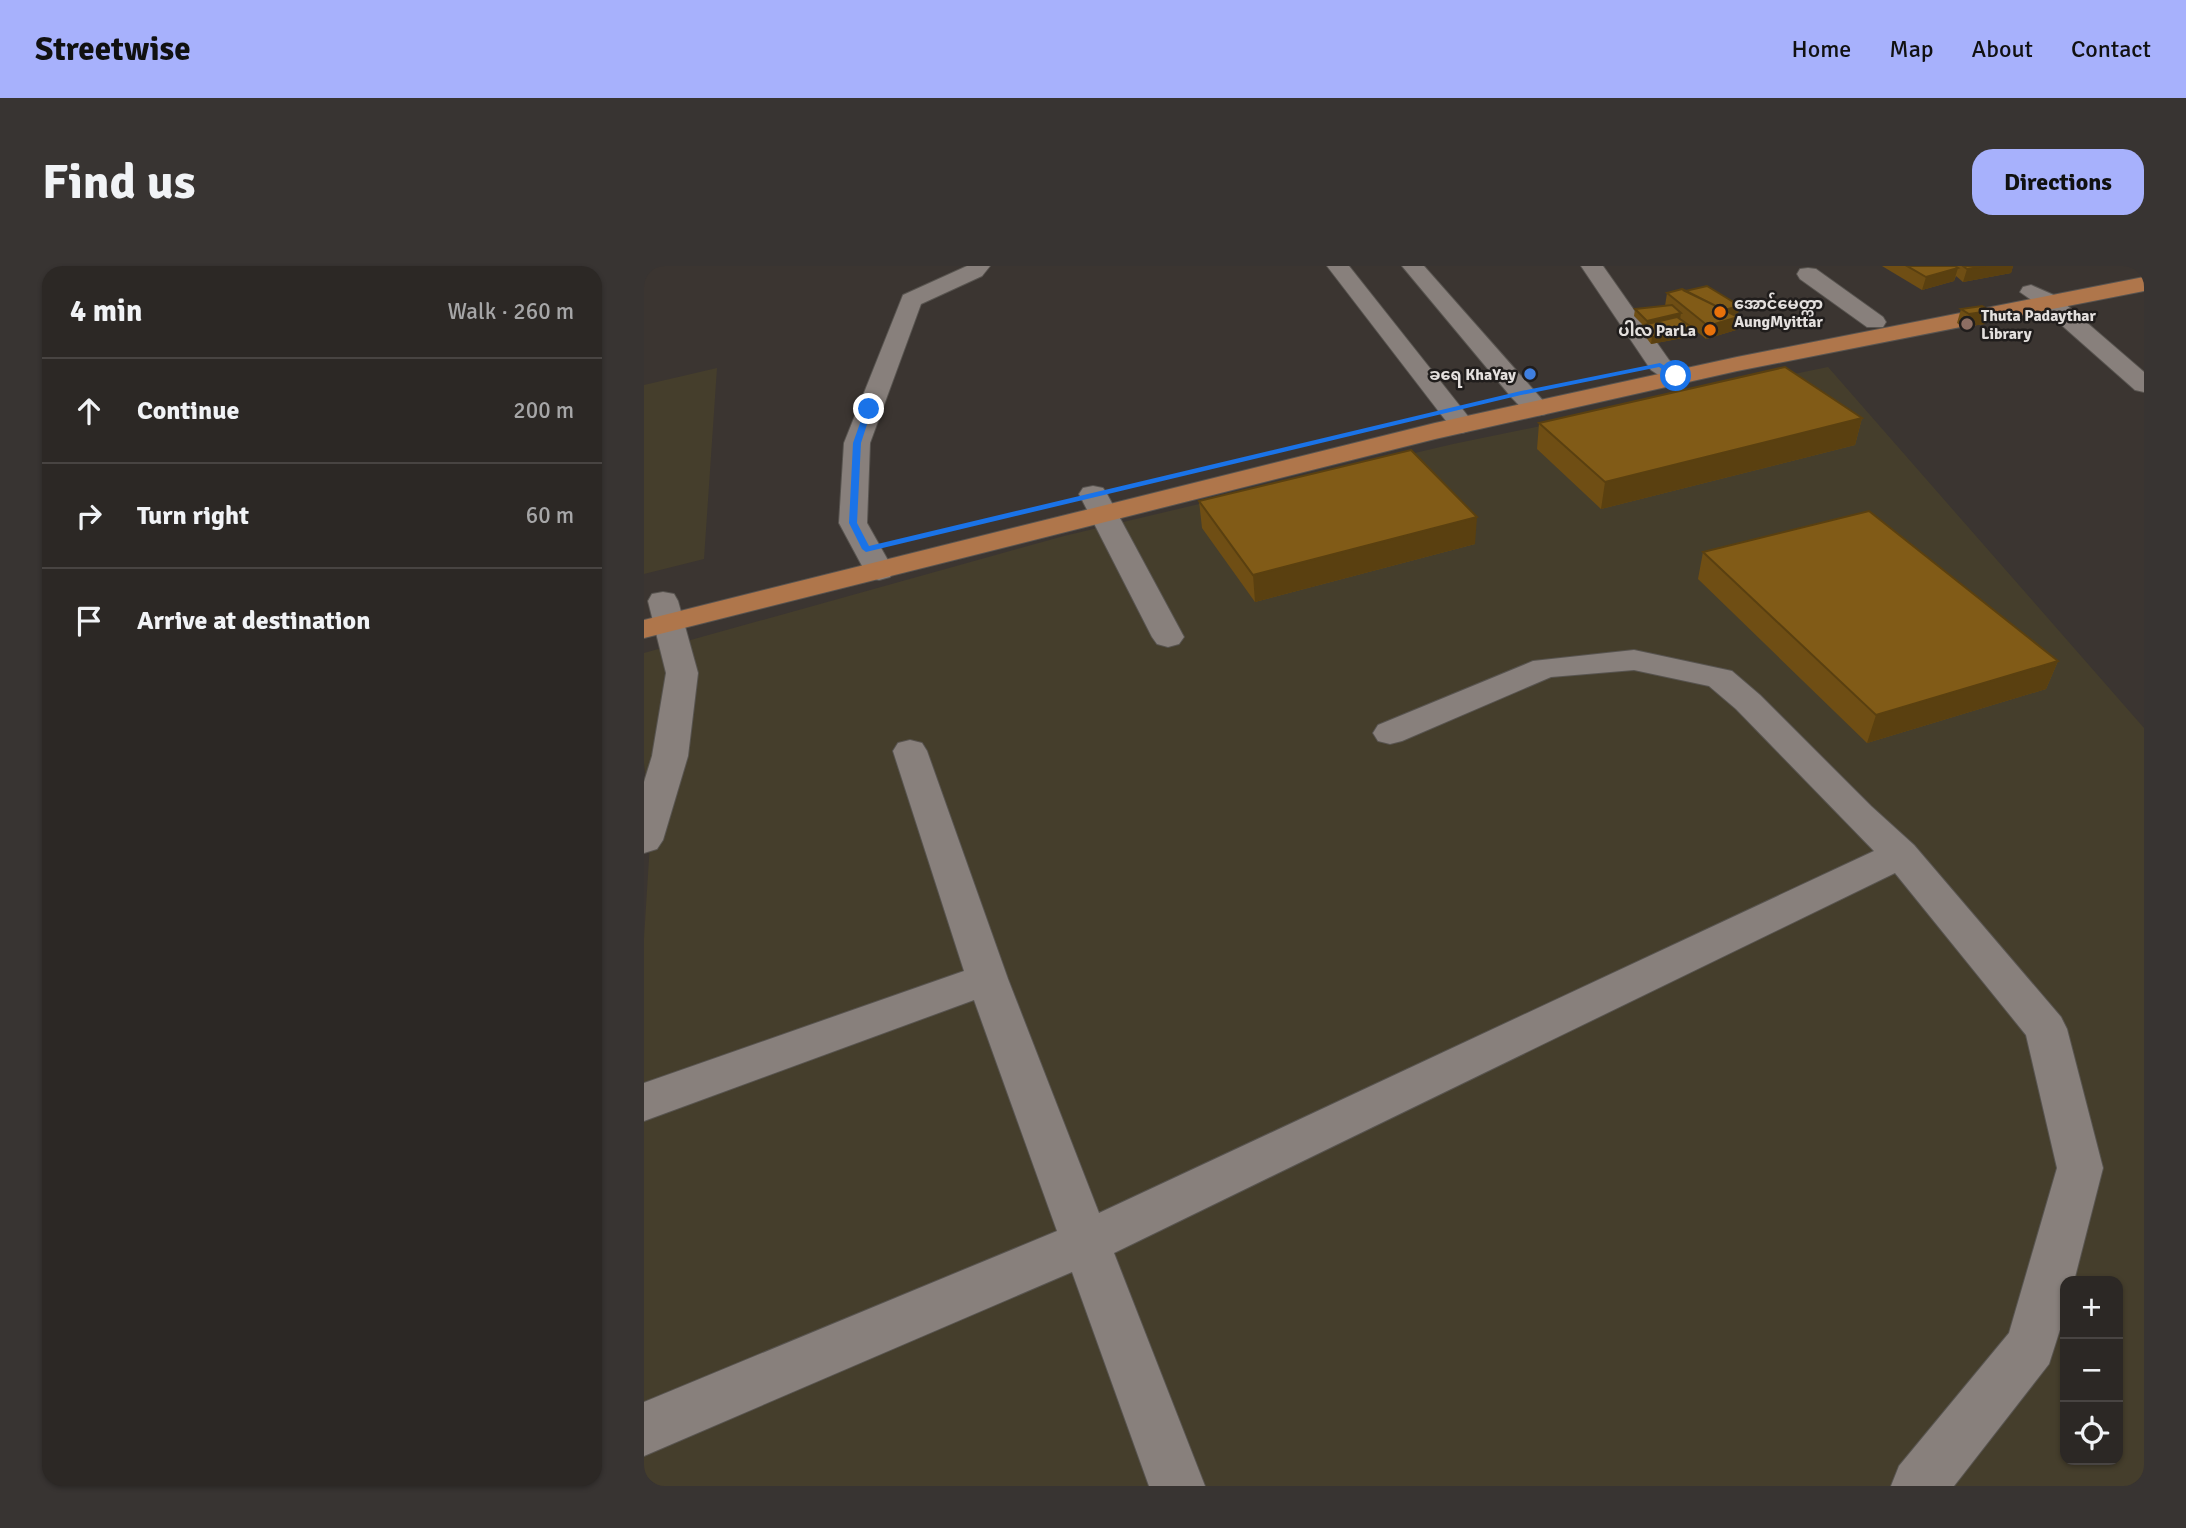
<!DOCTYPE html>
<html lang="en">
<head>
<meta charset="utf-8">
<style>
  body { margin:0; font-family:Signika,"Noto Sans Myanmar",sans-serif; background:#383432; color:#f1f3f6 }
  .controls { position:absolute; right:21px; bottom:21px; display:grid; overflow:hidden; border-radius:14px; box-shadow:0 2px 5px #0004 }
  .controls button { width:63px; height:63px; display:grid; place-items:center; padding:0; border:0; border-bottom:2px solid #484442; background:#2c2825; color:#f1f3f6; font:35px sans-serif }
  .stop { position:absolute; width:21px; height:21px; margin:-16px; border:5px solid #1a73e8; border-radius:50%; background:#fff }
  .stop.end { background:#1a73e8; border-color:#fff; box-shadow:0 2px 7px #0008 }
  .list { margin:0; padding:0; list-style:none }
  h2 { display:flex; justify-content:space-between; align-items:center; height:91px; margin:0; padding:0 28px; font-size:30px }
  h2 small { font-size:23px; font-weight:400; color:#a6a6a7 }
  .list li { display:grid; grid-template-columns:46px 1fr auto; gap:21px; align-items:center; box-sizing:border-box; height:105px; padding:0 28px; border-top:2px solid #484442 }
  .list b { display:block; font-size:26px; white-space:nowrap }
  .list em { font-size:23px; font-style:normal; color:#a6a6a7 }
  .icon { flex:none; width:38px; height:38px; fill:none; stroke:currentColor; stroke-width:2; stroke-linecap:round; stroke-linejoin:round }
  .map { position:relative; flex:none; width:1500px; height:1220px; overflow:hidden; border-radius:21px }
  header { display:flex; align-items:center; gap:42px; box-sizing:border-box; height:98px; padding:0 35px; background:#a7b1fc; color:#111 }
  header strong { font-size:33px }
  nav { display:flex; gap:38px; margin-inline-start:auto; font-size:24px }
  .intro { display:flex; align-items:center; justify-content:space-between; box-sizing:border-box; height:168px; padding:0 42px }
  h1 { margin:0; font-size:49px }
  .button { padding:18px 32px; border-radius:21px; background:#a7b1fc; color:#111; font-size:24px; font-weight:700 }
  main { display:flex; gap:42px; padding:0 42px }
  aside { flex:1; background:#2c2825; border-radius:21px; box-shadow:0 2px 5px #0004 }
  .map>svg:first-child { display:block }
</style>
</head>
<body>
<header>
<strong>Streetwise</strong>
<nav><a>Home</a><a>Map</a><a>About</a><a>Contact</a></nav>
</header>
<div class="intro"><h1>Find us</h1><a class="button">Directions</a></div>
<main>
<aside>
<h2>4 min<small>Walk · 260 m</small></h2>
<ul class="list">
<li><svg class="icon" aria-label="ahead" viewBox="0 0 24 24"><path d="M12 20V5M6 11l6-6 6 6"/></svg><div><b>Continue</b></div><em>200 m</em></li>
<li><svg class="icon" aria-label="right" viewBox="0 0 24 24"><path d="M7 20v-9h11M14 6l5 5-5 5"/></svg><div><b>Turn right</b></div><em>60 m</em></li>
<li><svg class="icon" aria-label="arrive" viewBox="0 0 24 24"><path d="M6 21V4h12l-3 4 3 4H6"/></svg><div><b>Arrive at destination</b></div></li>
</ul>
</aside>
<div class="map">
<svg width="1500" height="1220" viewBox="0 0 1500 1220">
  <rect width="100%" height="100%" fill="#3b3531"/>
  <path fill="#453e2c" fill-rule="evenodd" d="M 1184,101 L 1500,462 L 1500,1220 L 0,1220 L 0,672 L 7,561 L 0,497 L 0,387 L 420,270 L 809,178 ZM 1421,1015 L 1474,1015 L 1474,1194 L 1421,1194 Z
    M 73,102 L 60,293 L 0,308 L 0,119 Z"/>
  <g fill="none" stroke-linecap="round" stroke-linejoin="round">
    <g stroke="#585450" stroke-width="2">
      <path id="minor" d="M 323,0 L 346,0 L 338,10 L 277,38 L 226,177 L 223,257 L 250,305 L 246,311 L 235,314 L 224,311 L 195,257 L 200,177 L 259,29 Z
        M 683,0 L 705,0 L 827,154 L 831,159 L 827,164 L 818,167 L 809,164 Z
        M 758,0 L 780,0 L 902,138 L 906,143 L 902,148 C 885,153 879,143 868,132 Z
        M 937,0 L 959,0 L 1025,94 L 1044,110 L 1041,115 C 1026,119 1019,112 1007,104 Z
        M 1164,2 L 1172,3 L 1239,51 L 1242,56 L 1239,61 L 1223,61 L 1156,13 L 1153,8 L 1156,3 Z
        M 1387,19 L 1412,30 L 1500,106 L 1500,126 L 1491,124 L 1396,40 L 1376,26 L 1379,21 Z
        M 449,220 L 459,222 L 463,228 L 540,371 L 535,378 L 524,381 L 513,378 L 508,371 L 435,228 L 439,222 Z
        M 19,326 L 30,328 L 34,335 L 54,407 L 44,490 L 19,574 L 13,583 L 0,587 L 0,516 L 8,490 L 22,407 L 4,335 L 8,328 Z
        M 990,384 L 1088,405 L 1116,429 L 1227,540 L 1270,579 L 1417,751 L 1423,763 L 1459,902 L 1430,1015 L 1421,1015 L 1421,1048 L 1405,1098 L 1310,1220 L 1247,1220 L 1255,1200 L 1365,1067 L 1413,902 L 1382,769 L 1251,607 L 470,987 L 561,1220 L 505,1220 L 428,1006 L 0,1190 L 0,1136 L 413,965 L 330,734 L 0,855 L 0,817 L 320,705 L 249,485 L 254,477 L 266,474 L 278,477 L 283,485 L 364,713 L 455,947 L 1230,585 L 1092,443 L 1065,420 L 990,404 L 907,411 L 758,475 L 746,478 L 734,475 L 729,467 L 734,459 L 889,395 Z"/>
    </g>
    <g stroke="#585450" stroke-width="2">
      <path id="major" d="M 1500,11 L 1500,25 L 1093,105 L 791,173 L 0,372 L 0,354 L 791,157 L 1093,91 Z"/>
    </g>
    <use href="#minor" fill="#88807c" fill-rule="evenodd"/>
    <use href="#major" fill="#af764b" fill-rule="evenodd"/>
  </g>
  <path fill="#6f4e14" d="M 1238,0 L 1369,0 L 1367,7 L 1319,16 L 1312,10 L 1310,15 L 1278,24 Z
    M 1023,27 L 1096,40 L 1094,47 L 1089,48 L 1092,64 L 1062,73 L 1036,52 L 1049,70 L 1007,78 L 998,66 L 999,59 L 990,50 L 991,43 L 1021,40 Z
    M 1317,43 L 1341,58 L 1320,61 L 1313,57 Z
    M 1218,152 L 1211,179 L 957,243 L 893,183 L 895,157 Z
    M 555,235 L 831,278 L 611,336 L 558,262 Z
    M 1059,286 L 1414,395 L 1402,423 L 1223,477 L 1054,313 Z"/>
  <path fill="#5a4010" d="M 1341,0 L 1369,0 L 1367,7 L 1319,16 L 1323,3 Z
    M 1314,2 L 1310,15 L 1278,24 L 1282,11 Z
    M 1096,40 L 1094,47 L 1072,52 L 1073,45 Z
    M 1346,45 L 1341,58 L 1320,61 L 1325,48 Z
    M 1037,47 L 1036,54 L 1002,62 L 1003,55 Z
    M 1094,51 L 1092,64 L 1062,73 L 1064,60 Z
    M 1050,63 L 1049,70 L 1007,78 L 1008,71 Z
    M 1218,152 L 1211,179 L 957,243 L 961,216 Z
    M 833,251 L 831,278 L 611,336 L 609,309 Z
    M 1414,395 L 1402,423 L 1223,477 L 1232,449 Z"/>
  <path fill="#815b17" stroke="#5a4010" stroke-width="2" d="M 1263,0 L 1311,0 L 1314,2 L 1282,11 Z
    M 1319,0 L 1341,0 L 1323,3 Z
    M 1063,20 L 1096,40 L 1080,44 L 1041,25 Z
    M 1038,23 L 1094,51 L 1064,60 L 1023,27 Z
    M 1028,39 L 1037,47 L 1003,55 L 991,43 Z
    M 1338,40 L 1346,45 L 1325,48 L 1317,43 Z
    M 1033,51 L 1050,63 L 1008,71 L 999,59 Z
    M 1141,101 L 1218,152 L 961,216 L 895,157 Z
    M 767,184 L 833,251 L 609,309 L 555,235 Z
    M 1225,245 L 1414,395 L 1232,449 L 1059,286 Z"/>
  <path fill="#1a73e8" d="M 1016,97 L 1034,108 L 1034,111 L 1029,111 L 1015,101 L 877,129 L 222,286 L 218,283 L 205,257 L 209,177 L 221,143 L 225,140 L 228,143 L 217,177 L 213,257 L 225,280 L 877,125 Z"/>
  <g fill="#e8710a" stroke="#201d1c" stroke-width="2.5">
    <circle cx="1076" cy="46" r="7"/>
    <circle cx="1066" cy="64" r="7"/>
  </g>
  <circle fill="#8d6e63" stroke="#201d1c" stroke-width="2.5" cx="1323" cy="58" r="7"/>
  <circle fill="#3f7fe0" stroke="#201d1c" stroke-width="2.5" cx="886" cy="108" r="7"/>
  <g text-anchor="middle" stroke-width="5" stroke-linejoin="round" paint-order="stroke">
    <g font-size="16" font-weight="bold" fill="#e4e0de" stroke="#201d1c" text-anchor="start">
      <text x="1090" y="43">အောင်မေတ္တာ<tspan x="1090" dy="18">AungMyittar</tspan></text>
      <text x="1337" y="55">Thuta Padaythar<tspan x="1337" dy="18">Library</tspan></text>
      <text x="1052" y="70" text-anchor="end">ပါလ ParLa</text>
      <text x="872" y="114" text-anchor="end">ခရေ KhaYay</text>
    </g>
  </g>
</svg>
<div class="controls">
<button>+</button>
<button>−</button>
<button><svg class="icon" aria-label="locate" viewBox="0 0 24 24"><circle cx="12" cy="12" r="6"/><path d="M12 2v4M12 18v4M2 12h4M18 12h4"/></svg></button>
</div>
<div class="stop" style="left:1032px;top:110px"></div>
<div class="stop end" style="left:225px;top:143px"></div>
</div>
</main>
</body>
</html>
